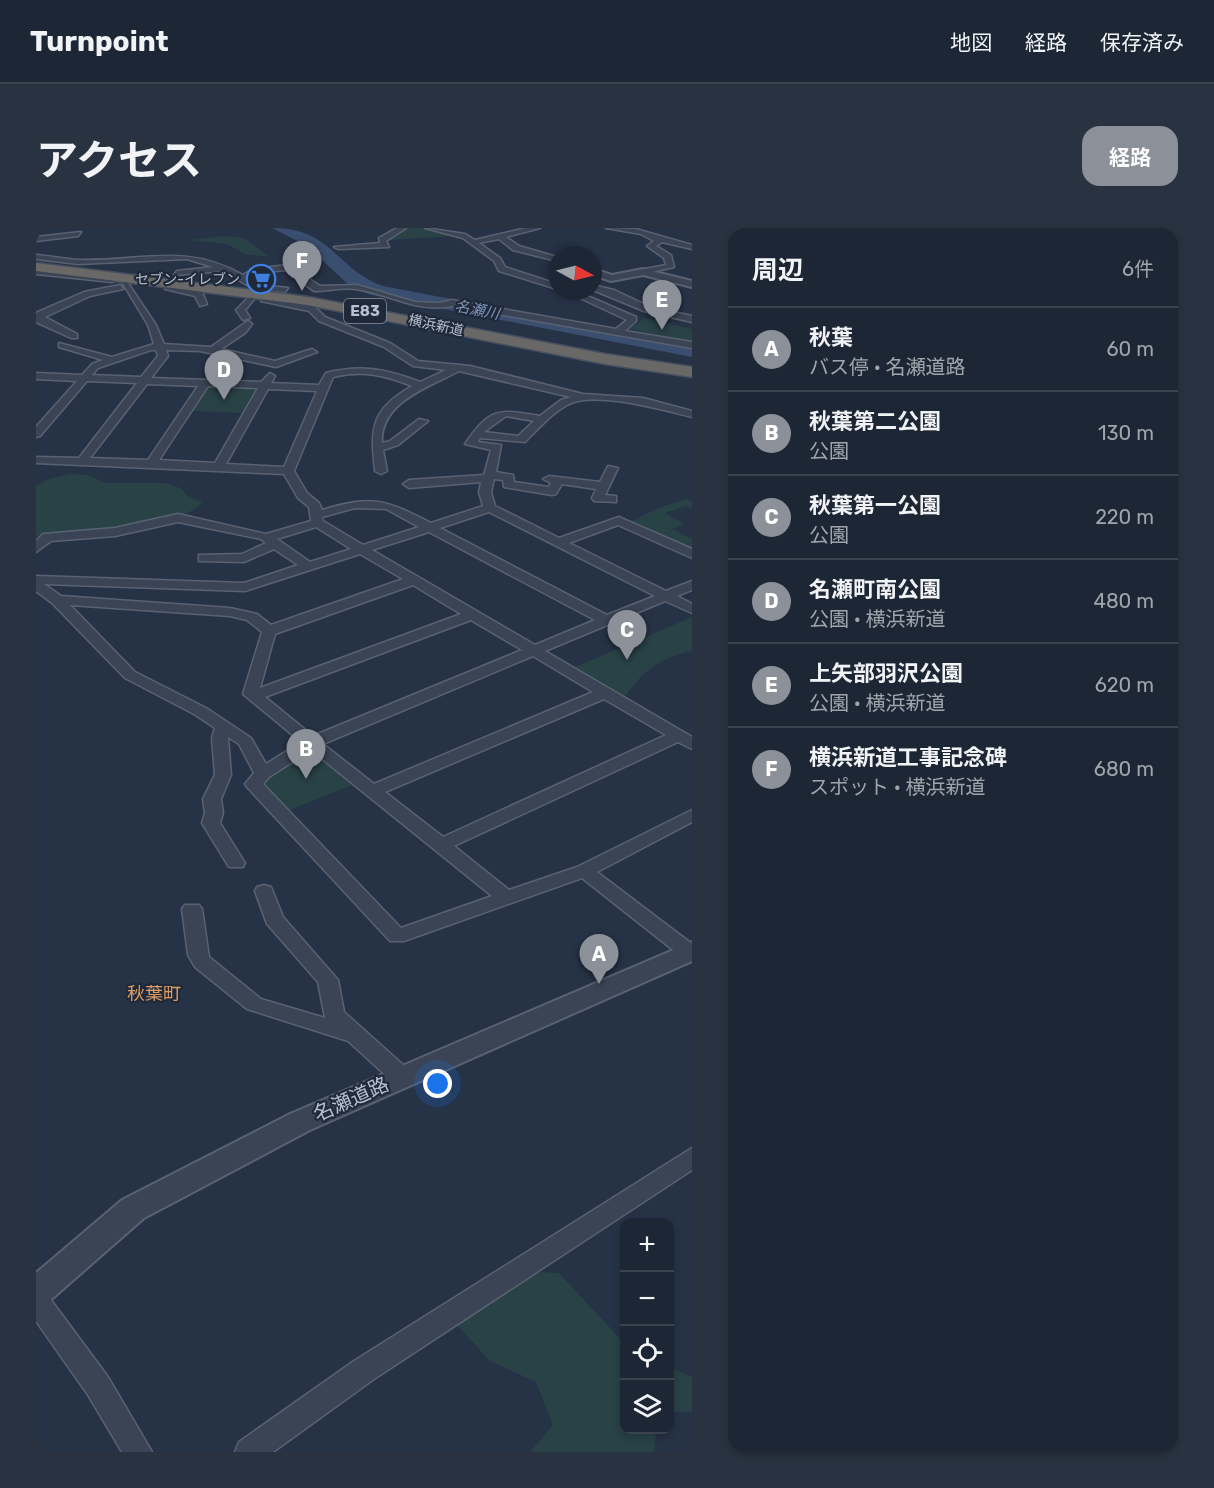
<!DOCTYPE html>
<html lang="ja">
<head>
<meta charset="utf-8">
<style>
  body { margin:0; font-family:Rubik,"Noto Sans JP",sans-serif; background:#293240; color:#f1f3f6 }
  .controls { position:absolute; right:18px; bottom:18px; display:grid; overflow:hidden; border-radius:12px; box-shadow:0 3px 9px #0003 }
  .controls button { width:54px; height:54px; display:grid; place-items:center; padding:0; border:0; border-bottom:2px solid #3a434f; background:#1c2634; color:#f1f3f6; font:30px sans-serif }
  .compass { position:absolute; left:512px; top:18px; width:54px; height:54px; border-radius:50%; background:#1c2634; box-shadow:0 3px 9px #0003; rotate:97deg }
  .you { position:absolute; left:402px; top:856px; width:21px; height:21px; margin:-15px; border:4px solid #fff; border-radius:50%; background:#1a73e8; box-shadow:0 0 0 9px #1a73e833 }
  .badge { display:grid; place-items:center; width:39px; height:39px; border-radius:50%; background:#8c9099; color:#fff; font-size:20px; font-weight:700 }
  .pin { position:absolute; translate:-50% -50px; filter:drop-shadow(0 2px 3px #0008) }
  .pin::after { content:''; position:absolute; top:32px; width:21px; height:18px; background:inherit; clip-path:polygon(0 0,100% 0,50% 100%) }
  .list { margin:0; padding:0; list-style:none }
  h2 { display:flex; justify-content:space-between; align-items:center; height:78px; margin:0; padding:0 24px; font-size:26px }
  h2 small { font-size:20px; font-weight:400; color:#a0a5ac }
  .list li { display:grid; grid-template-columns:39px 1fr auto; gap:18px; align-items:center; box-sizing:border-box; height:84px; padding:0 24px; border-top:2px solid #3a434f }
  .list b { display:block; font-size:22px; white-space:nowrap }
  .list p { margin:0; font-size:20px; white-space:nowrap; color:#a0a5ac }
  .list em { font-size:20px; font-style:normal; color:#a0a5ac }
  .icon { flex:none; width:33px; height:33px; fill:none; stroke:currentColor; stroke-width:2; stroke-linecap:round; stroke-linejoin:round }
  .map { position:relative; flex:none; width:656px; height:1224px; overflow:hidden; border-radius:18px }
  header { display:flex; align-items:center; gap:36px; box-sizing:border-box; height:84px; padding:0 30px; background:#1c2634; border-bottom:2px solid #3a434f }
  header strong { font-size:28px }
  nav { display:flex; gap:33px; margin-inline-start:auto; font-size:21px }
  .intro { display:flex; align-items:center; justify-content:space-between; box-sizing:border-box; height:144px; padding:0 36px }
  h1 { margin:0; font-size:42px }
  .button { padding:15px 27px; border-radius:18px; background:#8c9099; color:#fff; font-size:21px; font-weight:700 }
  main { display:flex; gap:36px; padding:0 36px }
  aside { flex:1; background:#1c2634; border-radius:18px; box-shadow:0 3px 9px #0003 }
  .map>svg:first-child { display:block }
</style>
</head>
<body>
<header>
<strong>Turnpoint</strong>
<nav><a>地図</a><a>経路</a><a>保存済み</a></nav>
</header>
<div class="intro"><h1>アクセス</h1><a class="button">経路</a></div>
<main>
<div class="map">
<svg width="656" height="1224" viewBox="0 0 656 1224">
  <rect width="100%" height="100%" fill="#263246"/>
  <path fill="#284246" d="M 370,0 L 387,0 L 424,8 L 350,12 Z
    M 187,8 L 208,10 L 234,29 L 209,26 L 191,16 L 154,12 Z
    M 608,90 L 656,101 L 656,115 L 594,101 Z
    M 172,159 L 175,158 L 220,160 L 206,185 L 156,183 Z
    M 35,246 L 53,247 L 69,255 L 130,255 L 144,260 L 152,268 L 166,274 C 151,299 35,307 5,310 L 0,308 L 0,258 L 12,251 Z
    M 650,271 L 656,274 L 656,280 L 650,278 L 629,285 L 649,296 L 636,301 L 656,311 L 656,322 L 594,294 L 620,281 Z
    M 656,389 L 656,423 C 622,431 610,441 589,468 L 539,439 Z
    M 270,520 L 316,557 L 254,582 L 226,555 Z
    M 498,1044 L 523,1045 L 588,1115 L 588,1202 L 620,1202 L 618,1224 L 494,1224 L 517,1197 L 500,1154 L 454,1133 L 421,1097 Z
    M 634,1139 L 656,1149 L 656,1184 L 634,1184 Z"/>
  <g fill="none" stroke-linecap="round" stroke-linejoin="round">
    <path fill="#3a4e6f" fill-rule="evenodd" d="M 236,0 C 297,0 299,41 347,58 L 656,117 L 656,129 L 336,67 L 316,60 L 271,18 Z"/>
    <g stroke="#596272" stroke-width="3">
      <path id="minor" d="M 361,0 L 370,0 L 350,13 L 353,19 L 302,21 L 298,19 L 344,15 L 343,10 Z
        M 389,0 L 429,6 L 439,12 L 490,0 L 504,0 L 470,9 L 483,18 L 521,29 L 521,33 L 477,22 L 463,11 L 443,15 L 464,30 L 469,39 L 521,56 L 521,61 L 463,43 L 458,33 L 427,10 Z
        M 570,0 L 600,1 L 656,17 L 656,21 L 626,14 L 620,18 L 635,27 L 638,39 L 607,46 L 604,42 L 630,37 L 628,30 L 611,18 L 618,13 L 605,6 Z
        M 45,4 L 42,8 L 0,13 L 0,9 Z
        M 0,27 C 14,28 28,31 42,32 C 104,34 148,14 207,47 L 217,41 L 252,37 L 284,58 L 321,57 L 379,74 L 403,75 L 416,72 L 580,101 L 591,92 L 529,63 L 540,63 L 600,89 L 600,93 L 589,103 L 656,114 L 656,120 L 416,78 C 380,85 354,66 320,61 C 306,59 292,63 278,63 L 250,42 L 219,45 L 213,51 L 223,57 L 252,60 L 249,64 L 218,61 L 187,43 L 138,47 L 141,43 L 177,39 L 151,31 L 42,36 L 0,31 Z
        M 0,42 L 76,50 L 80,52 L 76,54 L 0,46 Z
        M 90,52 L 120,97 L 128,116 L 175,119 L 212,93 L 216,96 L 209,105 L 185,121 L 239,133 L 276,121 L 281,124 L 240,139 L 164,123 L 130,122 L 132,128 L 115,150 L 225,154 L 234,145 L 239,148 L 235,155 L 283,157 L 290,145 C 325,136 350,141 384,154 L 410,142 L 377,138 L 348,119 L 283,93 L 273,83 L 225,73 L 228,68 L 279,79 L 289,89 L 354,115 L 382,133 L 434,138 L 547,166 L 607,170 L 656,183 L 656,189 C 627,182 558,162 531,177 C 515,186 502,201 489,214 L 444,210 L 442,214 L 465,217 L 460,244 L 477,247 L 478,254 L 513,259 L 515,255 L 507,251 L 513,248 L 564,254 L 572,238 L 582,240 L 569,267 L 580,268 L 580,274 L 558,273 L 556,270 L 560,261 L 526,256 L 520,266 L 516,267 L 468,259 L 467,252 L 458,251 L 455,264 L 459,278 L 523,310 L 583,289 L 656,321 L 656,330 L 582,297 L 533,315 L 630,363 L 656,353 L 656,362 L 641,368 L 656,376 L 656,385 L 629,373 L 509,423 L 656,509 L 656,521 L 642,514 L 418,618 L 473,662 L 541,639 L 656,582 L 656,594 L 561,644 L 656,716 L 656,730 L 646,729 L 546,650 L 368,713 L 354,713 L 212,560 L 209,556 L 218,545 L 203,516 L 192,509 L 195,547 L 185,571 L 187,585 L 184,595 L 209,635 L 207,639 L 193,639 L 166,595 L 169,585 L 167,571 L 179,547 L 176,510 L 179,500 L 158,486 L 89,450 L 16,375 L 0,363 L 0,348 L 208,355 L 262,337 L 238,321 L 208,334 L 163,333 L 163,327 L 206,326 L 230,315 L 225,311 L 142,294 L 79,308 L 15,313 L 0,324 L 0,313 L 7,306 L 79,300 L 142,286 L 230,306 L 275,293 L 273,279 L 262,270 L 248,246 L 0,235 L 0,229 L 43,230 L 101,155 L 51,153 L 4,208 L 0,209 L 0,199 L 41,153 L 0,151 L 0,145 L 46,147 L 56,136 L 67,132 L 23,119 L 23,115 L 76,129 L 118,116 L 112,97 L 86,54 ZM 115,122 L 120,122 L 122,128 L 105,149 L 56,147 L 62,140 ZM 423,143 L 535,169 L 525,172 L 504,188 C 463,181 454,179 429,216 L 455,222 L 448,247 L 373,252 L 367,256 L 373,260 L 445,254 L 443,264 L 447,278 L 395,295 C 348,271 337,267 286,282 L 283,275 L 271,265 L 258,243 L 297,149 C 327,142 348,147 376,158 C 335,182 334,199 339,243 L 345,246 L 351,243 L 347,222 L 362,217 L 392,193 L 383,191 L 354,213 L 346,215 C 344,174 393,159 423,143 ZM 111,156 L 162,158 L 112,232 L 54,230 ZM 172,158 L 222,160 L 179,235 L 123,232 ZM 232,161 L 281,163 L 248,239 L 190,236 ZM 470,188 L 498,193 L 482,208 L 448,204 ZM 319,280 L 350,281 L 383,299 L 327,317 L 287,293 L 286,289 ZM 453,284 L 619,368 L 571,387 L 404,300 ZM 280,299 L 315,321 L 274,334 L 241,311 ZM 393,304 L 559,392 L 499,417 L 336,322 ZM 324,326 L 367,351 L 235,397 L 221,386 L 194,380 L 25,368 L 8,356 L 209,363 ZM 377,357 L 425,386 L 224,460 L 239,406 ZM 34,377 L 194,388 L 211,392 L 226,404 L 207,466 L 265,514 L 230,536 L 215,510 L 170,480 L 99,444 ZM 435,392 L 486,422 L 277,508 L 229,469 ZM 497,428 L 557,464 L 338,556 L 287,516 ZM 568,471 L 630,507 L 407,609 L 349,564 ZM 275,522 L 456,668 L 365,700 L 227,556 L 233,549 Z
        M 84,57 L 87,61 L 54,68 L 9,89 L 41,106 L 41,110 L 35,110 L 0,94 L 0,85 L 48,64 Z
        M 132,57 L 166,64 L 171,76 L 164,78 L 159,68 L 129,61 Z
        M 557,57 L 578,62 L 614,79 L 656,88 L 656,94 L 608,83 L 557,62 Z
        M 216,66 L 220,69 L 209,82 L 214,90 L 207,92 L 200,82 Z
        M 228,657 L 235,659 L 247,689 L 302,752 L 308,784 L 374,843 L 377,849 L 374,855 L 366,857 L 358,855 L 312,813 L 211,781 L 159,739 L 152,727 L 146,681 L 149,677 L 163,677 L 166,681 L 173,729 L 225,771 L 289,790 L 282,754 L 231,696 L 219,663 L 221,659 Z
        M 656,920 L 656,942 L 338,1151 L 237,1224 L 199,1224 L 203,1214 L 318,1133 Z
        M 0,1060 L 9,1064 L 72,1149 L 116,1224 L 86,1224 L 52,1167 L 0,1093 Z"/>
    </g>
    <g stroke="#596272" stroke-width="4">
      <path id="tertiary" d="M 557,41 L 576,47 L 607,41 L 656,53 L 656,59 L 607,47 L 575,53 L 557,47 Z
        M 656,714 L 656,733 L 274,902 L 108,990 L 11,1075 L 0,1079 L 0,1045 L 86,972 L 254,886 Z"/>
    </g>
    <g stroke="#454f5f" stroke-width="3">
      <path id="trunk" d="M 0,35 L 272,69 L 569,126 L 656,139 L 656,149 L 569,136 L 272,77 L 0,43 Z"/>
    </g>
    <use href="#minor" fill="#3b4455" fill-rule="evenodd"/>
    <use href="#tertiary" fill="#3b4455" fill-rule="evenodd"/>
    <use href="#trunk" fill="#6a6866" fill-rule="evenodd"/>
  </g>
  <defs>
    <g id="supermarket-ring" transform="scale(1.5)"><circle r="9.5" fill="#1f293a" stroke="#3f7fe0" stroke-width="1.5"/><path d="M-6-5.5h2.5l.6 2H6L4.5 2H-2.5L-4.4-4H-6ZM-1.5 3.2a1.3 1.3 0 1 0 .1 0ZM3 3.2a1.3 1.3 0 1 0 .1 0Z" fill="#3f7fe0"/></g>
  </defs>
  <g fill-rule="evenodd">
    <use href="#supermarket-ring" x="225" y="51"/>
  </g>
  <g text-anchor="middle" stroke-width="4.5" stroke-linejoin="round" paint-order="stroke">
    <g font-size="14" fill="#b8c0ce" stroke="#1f293a" text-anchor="end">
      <text x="204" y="56">セブン-イレブン</text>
    </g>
    <g font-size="14" fill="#b8c0ce" stroke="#1f293a">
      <text transform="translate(400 97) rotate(12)" y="5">横浜新道</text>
    </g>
    <g font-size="15" font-style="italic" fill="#7d94b7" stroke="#1f293a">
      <text transform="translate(441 82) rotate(11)" y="5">名瀬川</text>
    </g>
    <rect fill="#1f293a" stroke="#8a93a2" stroke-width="1.5" x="308" y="71" width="42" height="24" rx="4.5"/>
    <g font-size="15" font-weight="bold" fill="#b8c0ce">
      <text x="329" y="88">E83</text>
    </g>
    <g font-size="18" fill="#de9d64" stroke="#1f293a">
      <text x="118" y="772">秋葉町</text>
    </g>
    <g font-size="20" fill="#b8c0ce" stroke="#1f293a">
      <text transform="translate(315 871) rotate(-24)" y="7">名瀬道路</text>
    </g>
  </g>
</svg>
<div class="controls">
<button>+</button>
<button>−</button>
<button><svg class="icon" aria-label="locate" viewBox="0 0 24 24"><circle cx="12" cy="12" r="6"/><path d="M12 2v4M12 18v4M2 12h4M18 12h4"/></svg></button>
<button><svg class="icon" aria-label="layers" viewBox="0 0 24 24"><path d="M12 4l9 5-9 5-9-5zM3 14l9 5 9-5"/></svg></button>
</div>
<svg class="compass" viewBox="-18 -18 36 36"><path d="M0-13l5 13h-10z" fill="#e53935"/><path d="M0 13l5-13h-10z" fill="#a0a5ac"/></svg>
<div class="you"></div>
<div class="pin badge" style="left:563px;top:756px">A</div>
<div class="pin badge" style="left:270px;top:551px">B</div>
<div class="pin badge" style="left:591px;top:432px">C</div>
<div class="pin badge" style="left:188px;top:172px">D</div>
<div class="pin badge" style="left:626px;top:102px">E</div>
<div class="pin badge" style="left:266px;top:63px">F</div>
</div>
<aside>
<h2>周辺<small>6件</small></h2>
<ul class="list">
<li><span class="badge">A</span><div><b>秋葉</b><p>バス停 · 名瀬道路</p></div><em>60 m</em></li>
<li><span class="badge">B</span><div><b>秋葉第二公園</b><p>公園</p></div><em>130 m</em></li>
<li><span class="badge">C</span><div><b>秋葉第一公園</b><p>公園</p></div><em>220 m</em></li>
<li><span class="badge">D</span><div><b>名瀬町南公園</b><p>公園 · 横浜新道</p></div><em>480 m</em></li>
<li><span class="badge">E</span><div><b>上矢部羽沢公園</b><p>公園 · 横浜新道</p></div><em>620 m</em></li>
<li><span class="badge">F</span><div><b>横浜新道工事記念碑</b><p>スポット · 横浜新道</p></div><em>680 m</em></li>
</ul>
</aside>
</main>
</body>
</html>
